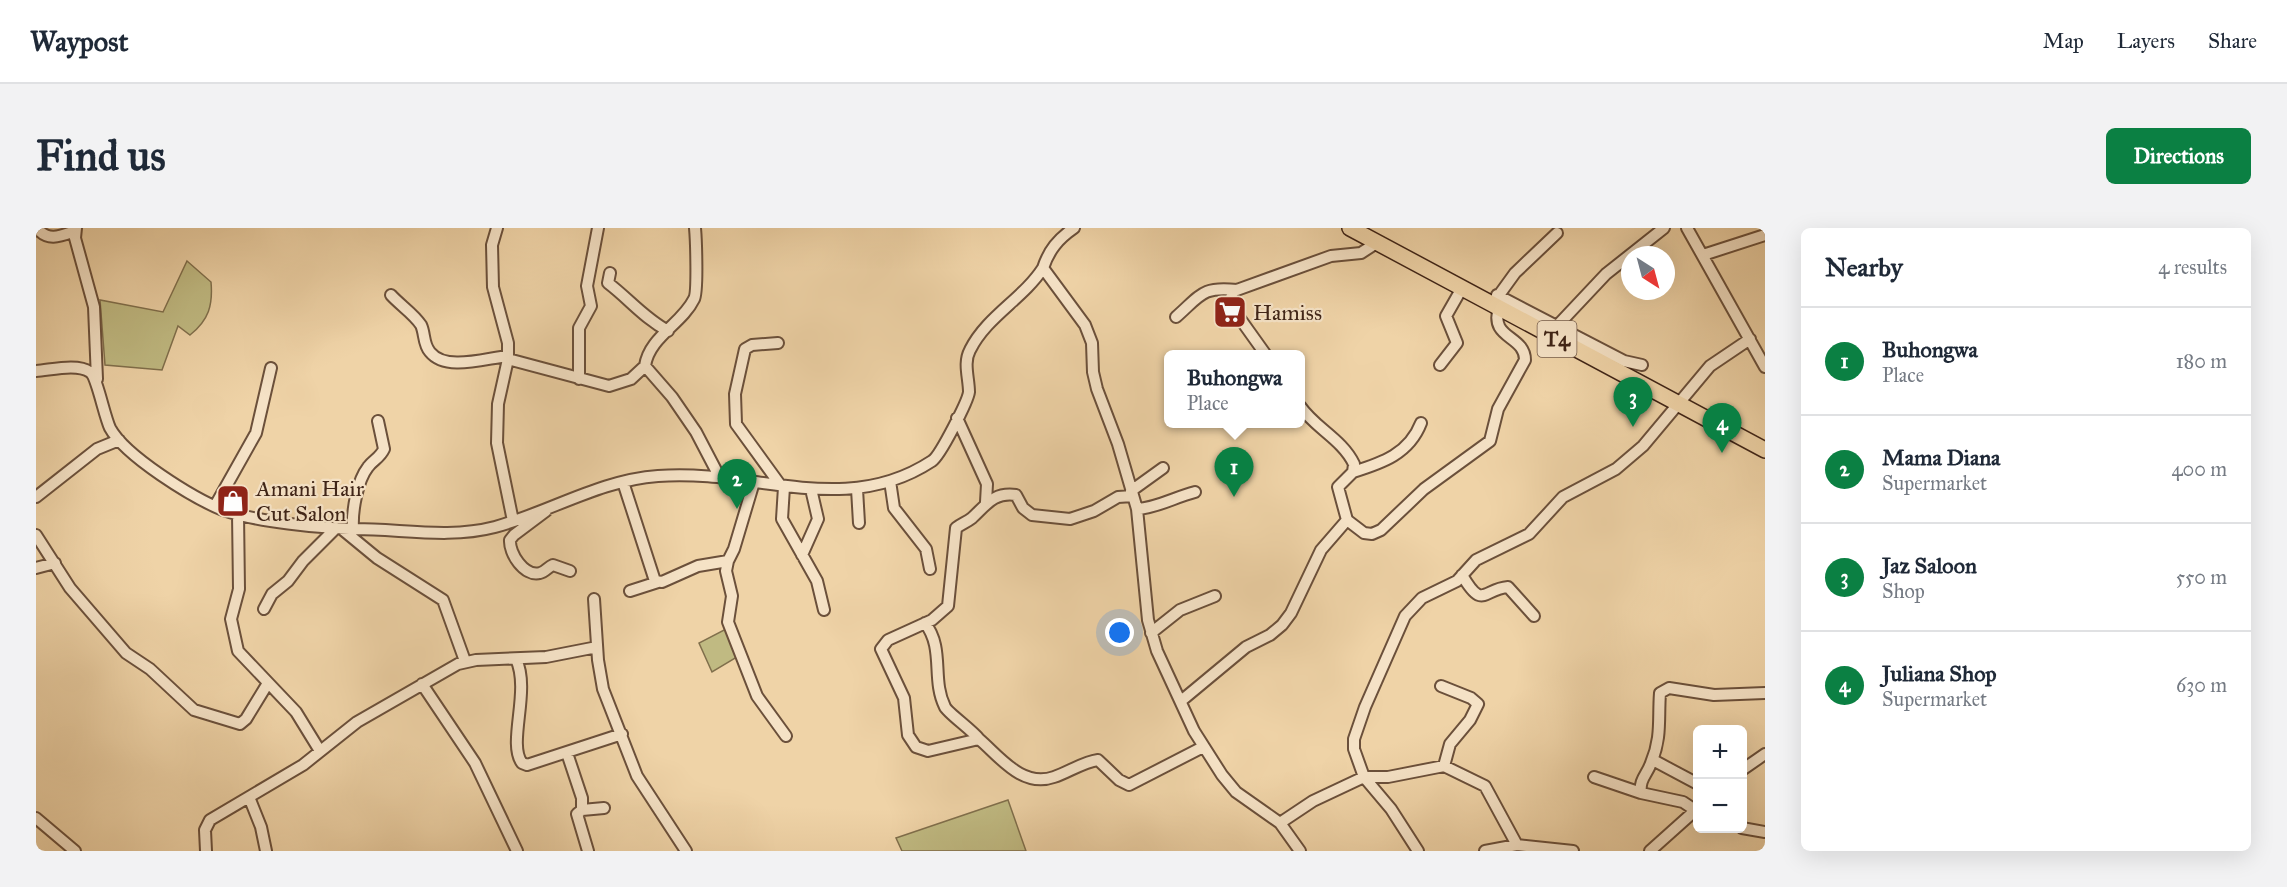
<!DOCTYPE html>
<html lang="en">
<head>
<meta charset="utf-8">
<style>
  body { margin:0; font-family:"IM FELL Great Primer",serif; background:#f2f2f3; color:#1f2937 }
  .controls { position:absolute; right:18px; bottom:18px; display:grid; overflow:hidden; border-radius:9px; box-shadow:0 6px 24px #0002 }
  .controls button { width:54px; height:54px; display:grid; place-items:center; padding:0; border:0; border-bottom:2px solid #e0e1e3; background:#fff; color:#1f2937; font:30px sans-serif }
  .compass { position:absolute; left:1585px; top:18px; width:54px; height:54px; border-radius:50%; background:#fff; box-shadow:0 6px 24px #0002; rotate:144deg }
  .you { position:absolute; left:1084px; top:405px; width:21px; height:21px; margin:-15px; border:4px solid #fff; border-radius:50%; background:#1a73e8; box-shadow:0 0 0 9px #1a73e833 }
  .badge { display:grid; place-items:center; width:39px; height:39px; border-radius:50%; background:#0b8043; color:#fff; font-size:20px; font-weight:700 }
  .pin { position:absolute; translate:-50% -50px; filter:drop-shadow(0 2px 3px #0008) }
  .pin::after { content:''; position:absolute; top:32px; width:21px; height:18px; background:inherit; clip-path:polygon(0 0,100% 0,50% 100%) }
  .popup { position:absolute; left:1128px; top:122px; width:141px; height:78px; box-sizing:border-box; display:grid; place-content:center; border-radius:9px; background:#fff; filter:drop-shadow(0 2px 4px #0005); font-size:20px; white-space:nowrap; color:#747a83 }
  .popup b { font-size:22px; color:#1f2937 }
  .popup::after { content:''; position:absolute; left:50%; top:100%; margin-left:-12px; border:12px solid transparent; border-top-color:#fff }
  .list { margin:0; padding:0; list-style:none }
  h2 { display:flex; justify-content:space-between; align-items:center; height:78px; margin:0; padding:0 24px; font-size:26px }
  h2 small { font-size:20px; font-weight:400; color:#747a83 }
  .list li { display:grid; grid-template-columns:39px 1fr auto; gap:18px; align-items:center; box-sizing:border-box; height:108px; padding:0 24px; border-top:2px solid #e0e1e3 }
  .list b { display:block; font-size:22px; white-space:nowrap }
  .list p { margin:0; font-size:20px; white-space:nowrap; color:#747a83 }
  .list em { font-size:20px; font-style:normal; color:#747a83 }
  .map { position:relative; flex:none; width:1729px; height:623px; overflow:hidden; border-radius:9px }
  header { display:flex; align-items:center; gap:36px; box-sizing:border-box; height:84px; padding:0 30px; background:#fff; border-bottom:2px solid #e0e1e3 }
  header strong { font-size:28px }
  nav { display:flex; gap:33px; margin-inline-start:auto; font-size:21px }
  .intro { display:flex; align-items:center; justify-content:space-between; box-sizing:border-box; height:144px; padding:0 36px }
  h1 { margin:0; font-size:42px }
  .button { padding:15px 27px; border-radius:9px; background:#0b8043; color:#fff; font-size:21px; font-weight:700 }
  main { display:flex; gap:36px; padding:0 36px }
  aside { flex:1; background:#fff; border-radius:9px; box-shadow:0 6px 24px #0002 }
  .map>svg:first-child { display:block }
</style>
</head>
<body>
<header>
<strong>Waypost</strong>
<nav><a>Map</a><a>Layers</a><a>Share</a></nav>
</header>
<div class="intro"><h1>Find us</h1><a class="button">Directions</a></div>
<main>
<div class="map">
<svg width="1729" height="623" viewBox="0 0 1729 623">
  <rect width="100%" height="100%" fill="#efd3a7"/>
  <filter id="stains"><feTurbulence type="fractalNoise" baseFrequency=".00333" numOctaves="4"/><feColorMatrix values="0 0 0 0 .2 0 0 0 0 .09 0 0 0 0 .02 0 0 0 .5 -.17"/></filter>
  <radialGradient id="worn" r=".72"><stop offset=".6" stop-color="#630" stop-opacity="0"/><stop offset="1" stop-color="#630" stop-opacity=".3"/></radialGradient>
  <path fill="#c0ba82" stroke="#806f4c" stroke-width="1.5" d="M 151,33 L 175,54 C 177,77 173,92 154,107 L 142,98 L 126,142 L 69,137 L 64,72 L 127,84 Z
    M 690,401 L 701,429 L 676,444 L 663,415 Z
    M 972,572 L 990,623 L 866,623 L 860,610 Z"/>
  <g fill="none" stroke-linecap="round" stroke-linejoin="round">
    <g stroke="#6b503b" stroke-width="14">
      <path id="minor" d="M 1,0 C 11,14 25,8 39,3
        M 40,0 L 39,10 L 58,79 L 61,151
        M 461,0 L 456,17 L 457,59 L 472,115 L 472,131 L 462,176 L 461,215 L 477,293
        M 659,0 C 660,11 662,64 658,71 C 646,96 613,109 609,138 L 636,169 L 660,204 L 683,248
        M 1038,0 C 1022,11 1013,22 1007,40 L 1049,97 L 1056,115 L 1057,144 L 1061,161 L 1082,216 L 1101,281 L 1112,392 L 1121,423 L 1158,503 L 1186,547 L 1200,564 L 1244,595 L 1264,623
        M 1651,0 L 1729,139
        M 1667,27 L 1729,7
        M 574,45 L 572,55 C 593,71 608,90 632,103
        M 355,67 C 364,77 378,86 385,97 C 389,105 387,116 394,124 C 410,144 450,130 472,128
        M 1461,67 L 1588,133 L 1606,137
        M 1458,74 L 1479,45 L 1521,5
        M 1140,89 C 1165,67 1166,58 1201,62
        M 1522,97 L 1570,46 L 1628,0
        M 742,115 L 716,117 L 709,121 L 699,166 L 700,196 L 745,258
        M 1230,127 L 1195,78 L 1193,74 L 1198,63 L 1295,28 L 1325,25 L 1342,14
        M 472,131 L 573,158 L 595,151 L 609,138
        M 1404,137 L 1421,115 L 1410,88 L 1426,60
        M 0,143 C 15,142 41,135 54,144 C 61,149 68,187 74,200 C 89,228 157,270 187,282 C 221,294 283,300 319,301 C 366,301 413,311 459,299 C 514,284 564,252 622,248 C 717,240 808,291 896,233 C 904,228 932,173 933,164 C 933,150 927,135 934,122 C 951,88 987,71 1007,40
        M 543,151 L 543,100 L 555,78 L 551,58 L 562,0
        M 921,190 L 951,256 L 950,274
        M 1317,244 C 1346,235 1373,226 1385,195
        M 854,253 L 858,280 L 890,321 L 894,341
        M 587,254 L 619,353 L 626,354 L 662,338 L 692,333
        M 718,254 L 698,321 L 692,333 L 690,343 L 696,368 L 692,394 L 721,468 L 750,508
        M 748,259 L 746,291 L 781,353 L 788,382
        M 821,261 L 823,295
        M 1095,263 L 1127,240
        M 1097,268 L 1082,269 L 1058,283 L 1034,291 L 996,287 L 987,280 L 980,267 C 958,264 951,276 936,290 C 931,294 925,296 920,300 L 912,378 L 896,392 L 852,412 L 845,421 L 868,470 L 872,507 L 880,519 L 892,523 L 943,511 C 964,529 986,560 1018,549 C 1033,544 1047,534 1062,532 L 1083,552 L 1093,557 L 1167,519
        M 0,269 L 61,221 L 83,212
        M 179,278 L 220,205 L 235,140
        M 1101,281 C 1121,280 1139,269 1159,264
        M 510,283 L 478,307 L 474,312 C 473,325 488,349 504,345 C 509,344 512,339 517,337 L 534,343
        M 202,286 L 203,361 L 195,391 L 202,423 L 260,484 L 284,523
        M 1311,292 L 1328,305 L 1336,306 L 1345,302 L 1388,261 L 1454,213 L 1462,181 L 1489,132 C 1489,107 1453,111 1463,80
        M 317,300 C 316,283 321,253 332,239 C 337,232 344,230 348,221 L 342,193
        M 307,302 L 341,330 L 407,372 L 429,433
        M 0,307 L 34,360 L 90,425 L 114,441 L 158,482 L 204,496 L 210,491 L 232,455
        M 766,327 L 782,291 L 775,261
        M 0,340 L 19,335
        M 1426,347 C 1447,383 1447,361 1472,359 L 1498,388
        M 594,363 L 622,354
        M 558,371 L 562,432 L 567,461 L 601,548 L 650,623
        M 228,381 L 236,366 L 252,353 L 267,333 L 300,300
        M 889,395 C 909,421 895,451 909,479 C 912,485 936,502 943,511
        M 1115,405 L 1144,382 L 1179,368
        M 480,431 C 495,463 471,515 486,535 L 491,537 L 586,506
        M 386,456 L 439,535 L 481,623
        M 1405,458 L 1435,470 L 1442,476 L 1434,492 L 1414,516 L 1408,538
        M 1145,473 L 1210,419 L 1234,407 L 1246,397 L 1255,385 L 1285,322 L 1311,292 L 1302,259 L 1317,244 L 1318,236 C 1306,211 1279,200 1264,178
        M 532,528 L 546,570 L 546,582
        M 1617,532 L 1662,556
        M 1706,542 L 1729,526
        M 1558,549 L 1605,565 L 1647,574 L 1659,582
        M 1605,565 C 1603,551 1611,547 1615,535 C 1626,509 1622,491 1624,465 L 1633,460 L 1678,467 L 1729,465
        M 213,569 L 225,599 L 230,623
        M 0,590 L 39,623
        M 1244,595 L 1277,573 L 1328,549 L 1352,549 L 1408,538 L 1449,558 L 1481,617
        M 1706,600 L 1729,604
        M 170,623 L 169,602 L 174,592 L 267,537 L 321,494 L 422,436 L 440,432 L 510,429 L 561,419
        M 552,623 L 541,586 L 546,582 L 568,580
        M 1382,623 L 1355,581 L 1328,549 L 1318,521 L 1318,511 L 1329,479 L 1369,388 L 1386,370 L 1421,353 L 1440,332 L 1493,306 L 1527,269 L 1580,241 L 1607,218 L 1674,138 L 1714,111
        M 1449,623 L 1481,617 L 1537,623
        M 1614,623 L 1662,580"/>
    </g>
    <g stroke="#3f2417" stroke-width="18">
      <path id="highway" d="M 1314,0 L 1729,222"/>
    </g>
    <use href="#minor" stroke="#f5e2c6" stroke-width="10"/>
    <use href="#highway" stroke="#efd3a7" stroke-width="15"/>
  </g>
  <defs>
    <g id="supermarket-square" transform="scale(1.725)"><rect x="-9" y="-9" width="18" height="18" rx="4" fill="#8f2418" stroke="#f5e2c6"/><path d="M-6-5.5h2.5l.6 2H6L4.5 2H-2.5L-4.4-4H-6ZM-1.5 3.2a1.3 1.3 0 1 0 .1 0ZM3 3.2a1.3 1.3 0 1 0 .1 0Z" fill="#fff"/></g>
    <g id="shop-square" transform="scale(1.725)"><rect x="-9" y="-9" width="18" height="18" rx="4" fill="#8f2418" stroke="#f5e2c6"/><path d="M-5-2.5h2.3a2.7 3.5 0 0 1 5.4 0H5L5.5 6h-11ZM-1.5-2.5h3a1.5 2.3 0 0 0-3 0Z" fill="#fff"/></g>
  </defs>
  <g fill-rule="evenodd">
    <use href="#supermarket-square" x="1194" y="84"/>
    <use href="#shop-square" x="197" y="273"/>
  </g>
  <g text-anchor="middle" stroke-width="4.5" stroke-linejoin="round" paint-order="stroke">
    <rect fill="#f5e2c6" stroke="#765d4c" stroke-width="1.5" x="1501.5" y="93" width="39" height="36" rx="4.5"/>
    <g font-size="21" font-weight="bold" fill="#3f2417">
      <text x="1521" y="118">T4</text>
    </g>
    <g font-size="22" fill="#3f2417" stroke="#f5e2c6" text-anchor="start">
      <text x="1217" y="92">Hamiss</text>
      <text x="220" y="268">Amani Hair<tspan x="220" dy="25">Cut Salon</tspan></text>
    </g>
  </g>
  <rect width="100%" height="100%" filter="url(#stains)"/>
  <rect width="100%" height="100%" fill="url(#worn)"/>
</svg>
<div class="controls">
<button>+</button>
<button>−</button>
</div>
<svg class="compass" viewBox="-18 -18 36 36"><path d="M0-13l5 13h-10z" fill="#e53935"/><path d="M0 13l5-13h-10z" fill="#747a83"/></svg>
<div class="you"></div>
<div class="pin badge" style="left:1198px;top:269px">1</div>
<div class="popup"><b>Buhongwa</b>Place</div>
<div class="pin badge" style="left:701px;top:281px">2</div>
<div class="pin badge" style="left:1597px;top:199px">3</div>
<div class="pin badge" style="left:1686px;top:225px">4</div>
</div>
<aside>
<h2>Nearby<small>4 results</small></h2>
<ul class="list">
<li><span class="badge">1</span><div><b>Buhongwa</b><p>Place</p></div><em>180 m</em></li>
<li><span class="badge">2</span><div><b>Mama Diana</b><p>Supermarket</p></div><em>400 m</em></li>
<li><span class="badge">3</span><div><b>Jaz Saloon</b><p>Shop</p></div><em>550 m</em></li>
<li><span class="badge">4</span><div><b>Juliana Shop</b><p>Supermarket</p></div><em>630 m</em></li>
</ul>
</aside>
</main>
</body>
</html>
